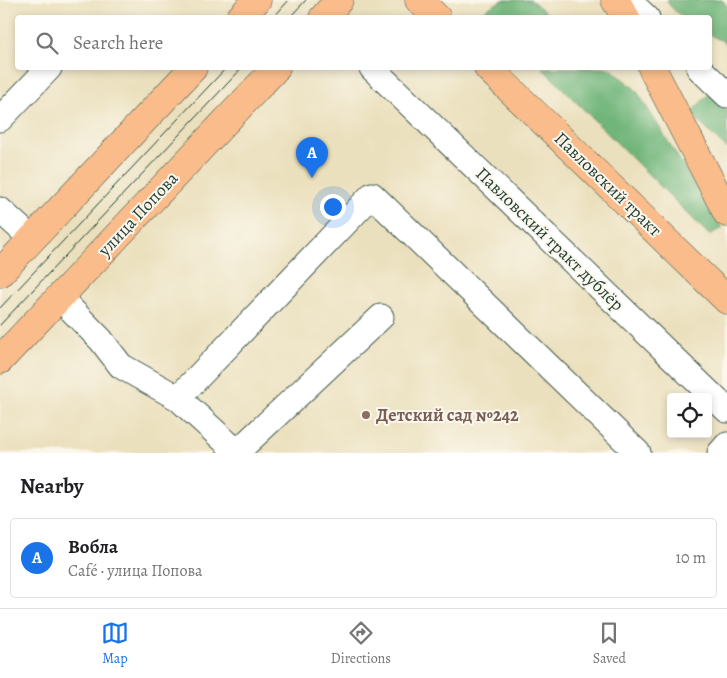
<!DOCTYPE html>
<html lang="en">
<head>
<meta charset="utf-8">
<style>
  body { margin:0; font-family:Alegreya,serif; background:#f2f2f2; color:#202124 }
  .controls { position:absolute; right:15px; bottom:15px; display:grid; overflow:hidden; border-radius:5px; box-shadow:0 2px 8px #0003 }
  .controls button { width:45px; height:45px; display:grid; place-items:center; padding:0; border:0; border-bottom:1px solid #e0e0e0; background:#fff; color:#202124; font:25px sans-serif }
  .you { position:absolute; left:332px; top:206px; width:18px; height:18px; margin:-12px; border:4px solid #fff; border-radius:50%; background:#1a73e8; box-shadow:0 0 0 8px #1a73e833 }
  .badge { display:grid; place-items:center; width:32px; height:32px; border-radius:50%; background:#1a73e8; color:#fff; font-size:16px; font-weight:700 }
  .pin { position:absolute; translate:-50% -41px; filter:drop-shadow(0 1px 2px #0008) }
  .pin::after { content:''; position:absolute; top:26px; width:18px; height:15px; background:inherit; clip-path:polygon(0 0,100% 0,50% 100%) }
  .list { margin:0; padding:0; list-style:none }
  h2 { display:flex; justify-content:space-between; align-items:center; height:65px; margin:0; padding:0 20px; font-size:21px }
  h2 small { font-size:16px; font-weight:400; color:#757577 }
  .list li { display:grid; grid-template-columns:32px 1fr auto; gap:15px; align-items:center; box-sizing:border-box; height:80px; margin:0 10px 10px; padding:0 10px; border:1px solid #e0e0e0; border-radius:5px }
  .list b { display:block; font-size:19px; white-space:nowrap }
  .list p { margin:0; font-size:16px; white-space:nowrap; color:#757577 }
  .list em { font-size:16px; font-style:normal; color:#757577 }
  .icon { flex:none; width:28px; height:28px; fill:none; stroke:currentColor; stroke-width:2; stroke-linecap:round; stroke-linejoin:round }
  .map { position:relative; flex:none; width:727px; height:453px; overflow:hidden }
  .search { position:absolute; background:#fff; box-shadow:0 2px 8px #0003; left:15px; right:15px; top:15px; height:55px; display:flex; align-items:center; gap:12px; box-sizing:border-box; padding:0 18px; border-radius:5px; color:#757577; font-size:19px }
  .sheet { height:155px; background:#fff }
  nav { display:flex; justify-content:space-around; align-items:center; box-sizing:border-box; height:70px; border-top:1px solid #e0e0e0; background:#fff; font-size:14px; color:#757577 }
  nav a { display:grid; justify-items:center; gap:2px }
  nav .on { color:#1a73e8 }
  .map>svg:first-child { display:block }
</style>
</head>
<body>
<div class="map">
<svg width="727" height="453" viewBox="0 0 727 453">
  <rect width="100%" height="100%" fill="#fbf7ec"/>
  <filter id="ink" filterUnits="userSpaceOnUse"><feTurbulence type="fractalNoise" baseFrequency=".02" numOctaves="2"/><feDisplacementMap in="SourceGraphic" scale="10" xChannelSelector="R" yChannelSelector="G"/><feConvolveMatrix kernelMatrix="1 2 1 2 8 2 1 2 1" color-interpolation-filters="sRGB"/></filter>
  <filter id="wash" filterUnits="userSpaceOnUse"><feTurbulence type="fractalNoise" baseFrequency=".0096" numOctaves="4" result="noise"/><feDisplacementMap in="SourceGraphic" scale="20" xChannelSelector="R" yChannelSelector="G"/><feGaussianBlur stdDeviation="1.12" result="paint"/><feColorMatrix in="noise" values="0 0 0 0 0 0 0 0 0 0 0 0 0 0 0 0 0 1.4 0 .05"/><feComposite in="paint" operator="in"/></filter>
  <g filter="url(#wash)">
    <rect width="100%" height="100%" fill="#ebe0bd"/>
    <path fill="#6fb579" stroke="#477956" d="M 503,0 L 531,0 L 551,17 L 493,17 L 485,10 Z
      M 667,0 L 722,0 L 727,6 L 727,43 L 710,35 L 710,18 L 682,17 L 670,6 Z
      M 542,68 L 610,68 L 636,90 L 722,228 L 709,235 Z
      M 709,94 L 727,111 L 727,149 L 690,113 Z"/>
  </g>
  <g filter="url(#ink)">
    <g fill="none" stroke-linecap="round" stroke-linejoin="round">
      <g stroke="#3e5549" stroke-width="27">
        <path id="minor" d="M 628,0 L 647,18
          M 372,68 L 727,410
          M 699,68 L 727,95
          M 0,119 L 49,68
          M 0,210 L 32,239
          M 59,297 L 101,340 L 121,366 L 178,398 L 238,453
          M 178,398 L 372,195 L 638,453
          M 237,452 L 381,317
          M 720,453 L 727,445"/>
      </g>
      <g stroke="#3e5549" stroke-width="29">
        <path id="major" d="M 419,0 L 437,18
          M 615,0 L 626,18
          M 240,18 L 257,0
          M 323,18 L 339,0
          M 488,68 L 727,300
          M 652,68 L 727,213
          M 0,273 L 193,68
          M 0,360 L 276,68"/>
      </g>
      <use href="#minor" stroke="#fff" stroke-width="25"/>
      <use href="#major" stroke="#f9bc8a" stroke-width="28"/>
      <path stroke="#1f3d34" stroke-width="1" d="M 273,18 L 289,0
        M 289,18 L 306,0
        M 0,308 L 226,68
        M 0,325 L 242,68"/>
    </g>
  </g>
  <circle fill="#8d6e63" stroke="#fbf7ec" stroke-width="2" cx="366" cy="415" r="5"/>
  <g text-anchor="middle" stroke-width="4" stroke-linejoin="round" paint-order="stroke">
    <g font-size="18" fill="#1f3d34" stroke="#fbf7ec">
      <text transform="translate(608 184) rotate(44)" y="6">Павловский тракт</text>
      <text transform="translate(138 214) rotate(-47)" y="6">улица Попова</text>
      <text transform="translate(550 239) rotate(44)" y="6">Павловский тракт дублёр</text>
    </g>
    <g font-size="18" font-weight="bold" fill="#785e54" stroke="#fbf7ec" text-anchor="start">
      <text x="376" y="421">Детский сад №242</text>
    </g>
  </g>
</svg>
<div class="controls">
<button><svg class="icon" aria-label="locate" viewBox="0 0 24 24"><circle cx="12" cy="12" r="6"/><path d="M12 2v4M12 18v4M2 12h4M18 12h4"/></svg></button>
</div>
<div class="you"></div>
<div class="pin badge" style="left:312px;top:178px">A</div>
<div class="search"><svg class="icon" aria-label="search" viewBox="0 0 24 24"><circle cx="10" cy="10" r="6"/><path d="M15 15l6 6"/></svg>Search here</div>
</div>
<section class="sheet">
<h2>Nearby<small></small></h2>
<ul class="list">
<li><span class="badge">A</span><div><b>Вобла</b><p>Café · улица Попова</p></div><em>10 m</em></li>
</ul>
</section>
<nav>
<a class="on"><svg class="icon" aria-label="map" viewBox="0 0 24 24"><path d="M3 6l6-2 6 2 6-2v14l-6 2-6-2-6 2zM9 4v14M15 6v14"/></svg>Map</a>
<a><svg class="icon" aria-label="directions" viewBox="0 0 24 24"><path d="M12 3l9 9-9 9-9-9zM9 14v-3h6M13 9l2 2-2 2"/></svg>Directions</a>
<a><svg class="icon" aria-label="saved" viewBox="0 0 24 24"><path d="M7 4h10v16l-5-4-5 4z"/></svg>Saved</a>
</nav>
</body>
</html>
